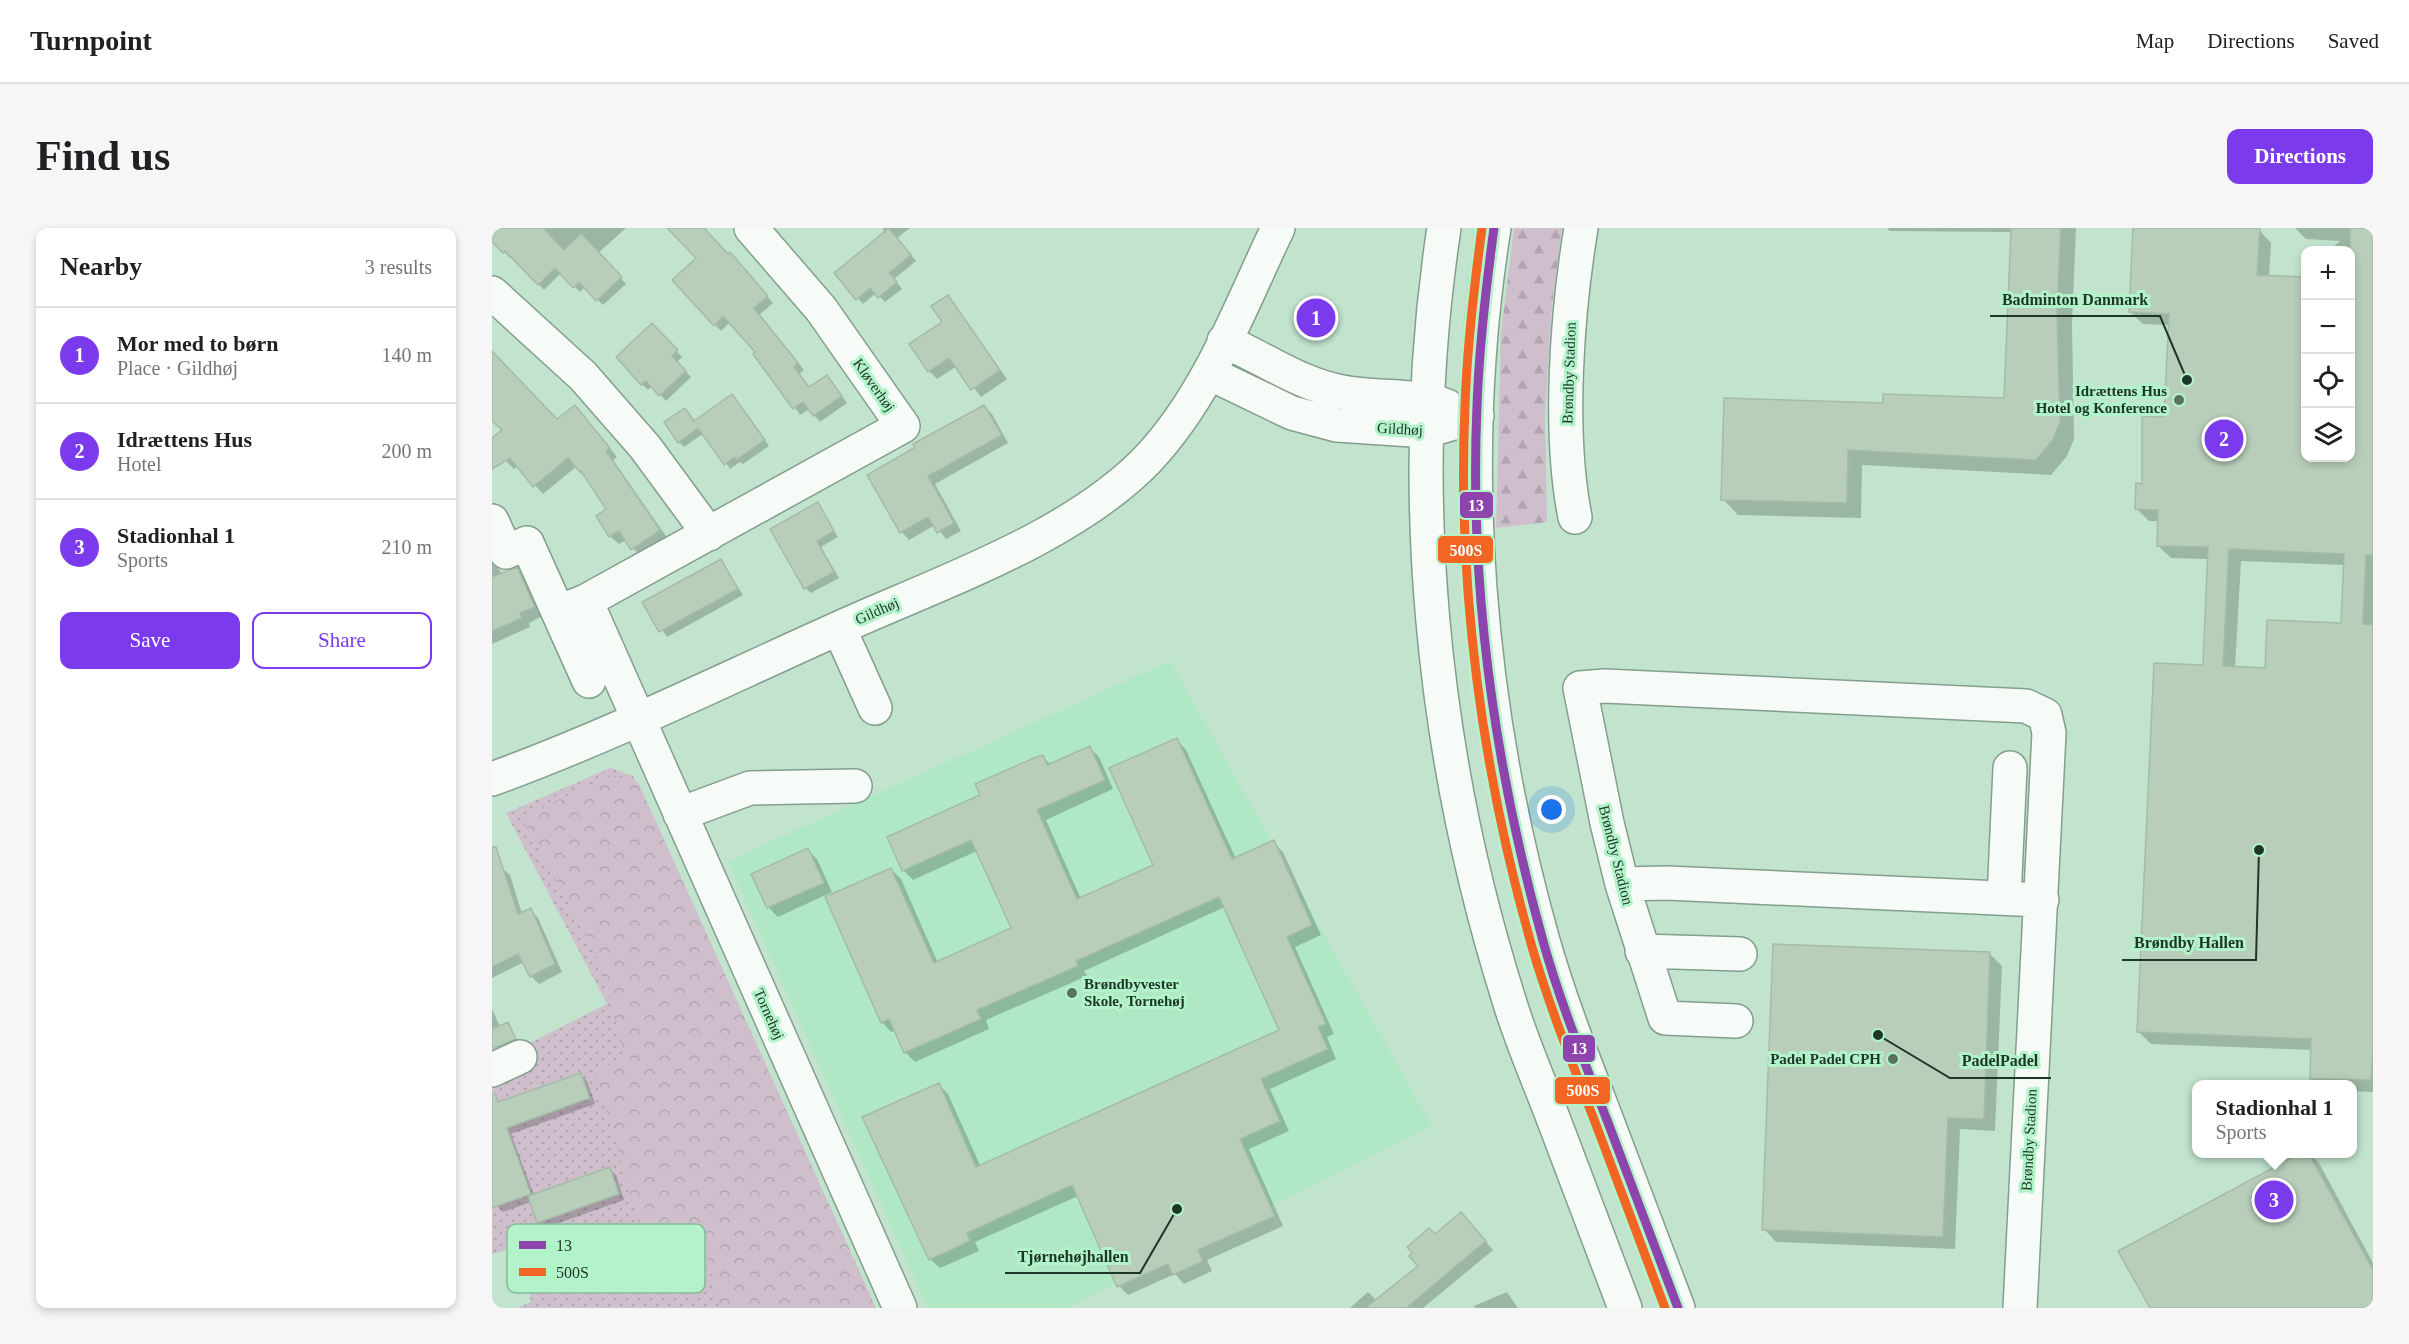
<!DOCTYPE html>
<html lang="en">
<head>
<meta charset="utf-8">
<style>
  body { margin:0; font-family:Georgia,serif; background:#f6f6f6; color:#202124 }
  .controls { position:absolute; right:18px; top:18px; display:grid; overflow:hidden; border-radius:12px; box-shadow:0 3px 9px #0003 }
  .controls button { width:54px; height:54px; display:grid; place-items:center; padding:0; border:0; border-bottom:2px solid #e0e0e0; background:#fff; color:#202124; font:30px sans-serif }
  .you { position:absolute; left:1060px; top:582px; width:21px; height:21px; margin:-15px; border:4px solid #fff; border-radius:50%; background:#1a73e8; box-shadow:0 0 0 9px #1a73e833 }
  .badge { display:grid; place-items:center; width:39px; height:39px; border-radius:50%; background:#7c3aed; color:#fff; font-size:20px; font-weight:700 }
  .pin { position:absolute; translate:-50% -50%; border:3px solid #fff; box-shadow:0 2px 6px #0006 }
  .popup { position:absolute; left:1700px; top:852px; width:165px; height:78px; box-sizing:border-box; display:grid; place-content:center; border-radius:12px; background:#fff; filter:drop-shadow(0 2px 4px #0005); font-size:20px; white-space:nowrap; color:#757577 }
  .popup b { font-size:22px; color:#202124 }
  .popup::after { content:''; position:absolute; left:50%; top:100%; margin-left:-12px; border:12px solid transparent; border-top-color:#fff }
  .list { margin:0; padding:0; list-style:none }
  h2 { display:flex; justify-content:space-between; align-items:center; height:78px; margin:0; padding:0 24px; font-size:26px }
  h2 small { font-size:20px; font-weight:400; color:#757577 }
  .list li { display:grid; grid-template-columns:39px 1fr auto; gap:18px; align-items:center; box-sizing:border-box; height:96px; padding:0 24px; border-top:2px solid #e0e0e0 }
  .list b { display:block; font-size:22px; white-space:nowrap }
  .list p { margin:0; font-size:20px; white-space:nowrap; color:#757577 }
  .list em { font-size:20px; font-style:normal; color:#757577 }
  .actions { display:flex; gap:12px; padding:18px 24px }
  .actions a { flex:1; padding:14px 0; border:2px solid #7c3aed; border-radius:12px; text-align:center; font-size:21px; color:#7c3aed }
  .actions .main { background:#7c3aed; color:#fff }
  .icon { flex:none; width:33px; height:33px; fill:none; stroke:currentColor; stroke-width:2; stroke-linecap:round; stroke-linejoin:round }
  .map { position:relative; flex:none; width:1881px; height:1080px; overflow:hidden; border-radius:12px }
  header { display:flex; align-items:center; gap:36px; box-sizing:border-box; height:84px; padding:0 30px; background:#fff; border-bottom:2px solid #e0e0e0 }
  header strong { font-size:28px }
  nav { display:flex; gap:33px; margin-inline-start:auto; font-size:21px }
  .intro { display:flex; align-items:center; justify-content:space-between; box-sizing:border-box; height:144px; padding:0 36px }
  h1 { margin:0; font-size:42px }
  .button { padding:15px 27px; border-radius:12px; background:#7c3aed; color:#fff; font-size:21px; font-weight:700 }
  main { display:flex; gap:36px; padding:0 36px }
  aside { flex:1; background:#fff; border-radius:12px; box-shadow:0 3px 9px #0003 }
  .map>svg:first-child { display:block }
</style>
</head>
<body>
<header>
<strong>Turnpoint</strong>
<nav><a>Map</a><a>Directions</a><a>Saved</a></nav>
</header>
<div class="intro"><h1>Find us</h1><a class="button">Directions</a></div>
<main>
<aside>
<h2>Nearby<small>3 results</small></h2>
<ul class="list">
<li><span class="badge">1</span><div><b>Mor med to børn</b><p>Place · Gildhøj</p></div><em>140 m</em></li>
<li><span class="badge">2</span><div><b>Idrættens Hus</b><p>Hotel</p></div><em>200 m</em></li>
<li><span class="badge">3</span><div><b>Stadionhal 1</b><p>Sports</p></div><em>210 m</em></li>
</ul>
<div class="actions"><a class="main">Save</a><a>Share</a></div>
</aside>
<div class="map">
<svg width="1881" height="1080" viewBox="0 0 1881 1080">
  <defs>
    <pattern id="grass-dots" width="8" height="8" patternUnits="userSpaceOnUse" patternTransform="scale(1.5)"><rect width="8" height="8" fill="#cfbfcc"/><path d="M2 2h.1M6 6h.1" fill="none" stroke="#b1a5af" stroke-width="1.8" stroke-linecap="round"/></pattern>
    <pattern id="forest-firs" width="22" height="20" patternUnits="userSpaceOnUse" patternTransform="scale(1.5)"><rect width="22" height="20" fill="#cfbfcc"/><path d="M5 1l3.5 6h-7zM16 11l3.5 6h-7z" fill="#b1a5af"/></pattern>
    <pattern id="park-crowns" width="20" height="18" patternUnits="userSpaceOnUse" patternTransform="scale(1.5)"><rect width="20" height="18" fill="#cfbfcc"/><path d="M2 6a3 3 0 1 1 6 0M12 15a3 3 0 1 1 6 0" fill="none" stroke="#b1a5af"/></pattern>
  </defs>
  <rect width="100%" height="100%" fill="#c2e4ce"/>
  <path fill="#b0e8c5" d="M 678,433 L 940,898 L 574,1080 L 436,1080 L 236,633 Z"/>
  <path fill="url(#grass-dots)" d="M 118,540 L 141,548 L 381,1080 L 25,1080 L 39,1074 L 28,1018 L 0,1026 L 0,834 L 115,776 L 14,585 Z"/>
  <path fill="url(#forest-firs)" d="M 1022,0 L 1070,0 L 1059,87 L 1053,189 L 1055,294 L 1004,300 L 1009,105 Z"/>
  <path fill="url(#park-crowns)" d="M 121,547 L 146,554 L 384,1080 L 228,1080 L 207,996 L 153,1016 L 103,843 L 134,829 L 104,726 L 29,589 Z"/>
  <path fill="#0003" fill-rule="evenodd" d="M 0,0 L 134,0 L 106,25 L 134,56 L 111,77 L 93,59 L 88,64 L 69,45 L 52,62 L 20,28 L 18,30 L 0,12 Z
    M 177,0 L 215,0 L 213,2 L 236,28 L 244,33 L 281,75 L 267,87 L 312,142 L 307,146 L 318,160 L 335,149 L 355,175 L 328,194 L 317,181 L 308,187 L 265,124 L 238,94 L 229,103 L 223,97 L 206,30 Z
    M 390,0 L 418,0 L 405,10 L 424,33 L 402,51 L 410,61 L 393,74 L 384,65 L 371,76 L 344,45 L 394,5 Z
    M 1395,0 L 1584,0 L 1580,97 L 1582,211 L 1575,228 L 1559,247 L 1370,237 L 1369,290 L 1246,287 L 1231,271 L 1392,176 L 1513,171 L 1520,4 L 1398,3 Z
    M 1642,0 L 1767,2 L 1779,15 L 1777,49 L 1814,230 L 1858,230 L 1858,22 L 1838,22 L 1848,13 L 1814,11 L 1803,0 L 1881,0 L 1881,864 L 1860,863 L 1860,856 L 1825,856 L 1819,850 L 1820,822 L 1659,816 L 1647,804 L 1712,439 L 1717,331 L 1679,330 L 1666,318 L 1667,293 L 1657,293 L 1644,280 L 1673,191 L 1678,97 L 1651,96 L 1638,84 ZM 1749,333 L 1853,337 L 1850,397 L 1774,442 L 1743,440 Z
    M 456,69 L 515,151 L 489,169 L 465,138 L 445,151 L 437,143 L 452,94 Z
    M 160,97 L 190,129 L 185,134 L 199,149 L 174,173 L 160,158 L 156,162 L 150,156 Z
    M 245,174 L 277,218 L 251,236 L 248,234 L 238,241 L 212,205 L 192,219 L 187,214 L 193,182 L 203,194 Z
    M 492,179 L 500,186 L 516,215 L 443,256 L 469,303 L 454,311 L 443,297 L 417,312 L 410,304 L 377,247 Z
    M 91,187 L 125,229 L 121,232 L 176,311 L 149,329 L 134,312 L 127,316 L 118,308 L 116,282 L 96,251 L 85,238 L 51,266 L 26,238 L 22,241 L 14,233 L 0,214 Z
    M 325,276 L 346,309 L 329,319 L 347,350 L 319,365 L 313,360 Z
    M 0,330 L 10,346 L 25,341 L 34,351 L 51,388 L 37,395 L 38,399 L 0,416 Z
    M 229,333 L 251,367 L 175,409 L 152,374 Z
    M 685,512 L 694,522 L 744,631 L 781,614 L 791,624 L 829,707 L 803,719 L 842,806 L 835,809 L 844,831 L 778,861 L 797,903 L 757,921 L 791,998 L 715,1032 L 720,1043 L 692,1056 L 683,1046 L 636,1067 L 627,1058 L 586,968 L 483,1014 L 487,1023 L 448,1040 L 438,1031 L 446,856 L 456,866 L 489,939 L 789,803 L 733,679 L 592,743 L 595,748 L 494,792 L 497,801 L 423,834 L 413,824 L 403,802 L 399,804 L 390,794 L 399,641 L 409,651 L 446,735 L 521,701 L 485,623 L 421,652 L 411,642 L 490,568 L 551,529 L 559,537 L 598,520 L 607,529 L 621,561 L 554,592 L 589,671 L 663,637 Z
    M 316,622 L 325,631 L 340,664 L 286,689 L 276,679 Z
    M 10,640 L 18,647 L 30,686 L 38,682 L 46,690 L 70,744 L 47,756 L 39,748 L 32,734 L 0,750 L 0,643 Z
    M 1497,725 L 1510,738 L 1503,903 L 1468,901 L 1463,1021 L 1284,1014 L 1272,1001 Z
    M 0,781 L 8,799 L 15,795 L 26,814 L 6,822 L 3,820 L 0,813 Z
    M 89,847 L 95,853 L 103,876 L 19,906 L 42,967 L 118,941 L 124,947 L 132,972 L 53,1000 L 47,994 L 39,974 L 11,984 L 5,978 L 0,964 L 0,908 L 17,902 L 14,900 Z
    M 1811,926 L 1817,926 L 1827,935 L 1881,1035 L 1881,1080 L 1660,1080 L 1628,1023 Z
    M 977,994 L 1001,1022 L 931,1080 L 858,1080 L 876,1064 L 885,1073 L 928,1038 L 943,1008 Z
    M 1015,1064 L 1026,1080 L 983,1080 L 982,1078 Z"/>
  <path fill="#b8ceba" stroke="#a4bba6" stroke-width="1.5" fill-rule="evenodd" d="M 0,0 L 51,0 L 72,22 L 89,5 L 130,49 L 104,73 L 87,54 L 81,60 L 63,40 L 46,57 L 13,23 L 11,25 L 0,14 Z
    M 175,0 L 212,0 L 236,26 L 238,24 L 276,68 L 262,80 L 306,135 L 302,139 L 317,159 L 335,147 L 350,168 L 321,188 L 311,174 L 301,181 L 261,126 L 263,124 L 231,88 L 222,98 L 180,52 L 204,30 Z
    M 397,0 L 419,27 L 397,45 L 405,54 L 386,70 L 378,60 L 364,72 L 342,45 Z
    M 1519,0 L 1569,0 L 1565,81 L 1568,195 L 1560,213 L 1544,232 L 1356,222 L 1355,275 L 1229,272 L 1232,170 L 1391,175 L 1391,166 L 1512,170 Z
    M 1641,0 L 1768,0 L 1765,47 L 1814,49 L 1814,230 L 1858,230 L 1858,0 L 1881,0 L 1881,327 L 1874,327 L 1871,396 L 1881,397 L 1881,823 L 1879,852 L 1818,851 L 1819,811 L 1645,804 L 1662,435 L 1711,437 L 1716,319 L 1665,318 L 1666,282 L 1643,281 L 1644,255 L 1650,256 L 1650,188 L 1672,189 L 1677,86 L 1637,84 ZM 1737,321 L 1852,326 L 1849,395 L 1775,392 L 1773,440 L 1731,438 Z
    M 456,67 L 508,142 L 479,162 L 457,130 L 436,144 L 417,116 L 450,94 L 439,78 Z
    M 160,95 L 186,122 L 180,128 L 194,143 L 167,168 L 154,153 L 149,157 L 124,129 Z
    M 0,123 L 65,191 L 83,177 L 118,220 L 114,223 L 168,302 L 139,322 L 127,303 L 117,309 L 104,288 L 114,281 L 89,243 L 88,244 L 76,230 L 41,259 L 18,230 L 0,241 L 0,210 L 10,202 L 0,193 Z
    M 240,166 L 273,212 L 244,232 L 242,229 L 232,237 L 206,200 L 186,215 L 172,194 L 193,180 L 202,193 Z
    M 492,177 L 510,207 L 436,248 L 462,295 L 445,305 L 436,289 L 408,305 L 375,247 L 422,220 L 421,216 Z
    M 326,274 L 342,303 L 325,313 L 342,344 L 312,361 L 278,301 Z
    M 229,331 L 246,361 L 167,404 L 150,374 Z
    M 25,339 L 43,379 L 28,385 L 30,390 L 0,403 L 0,349 Z
    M 685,510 L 740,631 L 782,612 L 820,697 L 795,709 L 834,796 L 826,799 L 836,821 L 769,851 L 788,893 L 748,911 L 783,988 L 706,1022 L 711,1033 L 681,1047 L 676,1036 L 625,1059 L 580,957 L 475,1005 L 478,1013 L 437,1032 L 370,889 L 447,855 L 484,939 L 787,802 L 727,669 L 584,733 L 586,738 L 485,782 L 489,791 L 412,825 L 397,791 L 389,795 L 333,669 L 399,640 L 442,735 L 519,700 L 479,612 L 410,643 L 395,609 L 488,567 L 483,556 L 542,530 L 551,527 L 555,537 L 598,518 L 613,552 L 545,582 L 585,671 L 661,637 L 617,540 Z
    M 0,619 L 4,619 L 26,686 L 39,680 L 63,736 L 38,749 L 26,726 L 0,739 Z
    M 316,620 L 332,655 L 275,680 L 259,646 Z
    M 1281,716 L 1498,724 L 1492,891 L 1456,890 L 1451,1009 L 1270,1002 Z
    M 16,794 L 24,811 L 0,821 L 0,801 Z
    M 89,845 L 98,870 L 15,900 L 39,966 L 0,980 L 0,866 L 3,866 L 6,874 Z
    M 1807,926 L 1817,926 L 1881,1042 L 1881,1080 L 1658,1080 L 1626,1023 Z
    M 118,939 L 127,966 L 45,995 L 36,968 Z
    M 969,984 L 994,1013 L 914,1080 L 873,1080 L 926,1038 L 917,1028 L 920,1025 L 915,1019 L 937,1000 L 943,1006 Z"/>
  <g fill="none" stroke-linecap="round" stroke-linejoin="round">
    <g stroke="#839e8d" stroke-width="36">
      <path id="minor" d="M 952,0 C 913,257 939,525 1017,772 C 1028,809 1044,846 1058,882 C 1083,948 1108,1014 1133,1080
        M 1002,0 C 964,236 986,484 1051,713 C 1067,769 1088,823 1109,877 C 1135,944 1160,1012 1186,1080
        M 0,65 L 91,148 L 153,219 L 217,306
        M 732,113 C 772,130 807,156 850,164 C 885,171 921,165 955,178
        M 717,145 L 800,185 L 845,197 L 935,203 L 985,188
        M 1083,289 C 1066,204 1075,85 1089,0
        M 0,293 L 14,324 L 35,315 L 97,453
        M 94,373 L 408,1080
        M 66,384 L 94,373 L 411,198 L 329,81 L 259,0
        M 347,400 L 383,480
        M 0,551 C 118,508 231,452 345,401 C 446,355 579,311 656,231 C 717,166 748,79 786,0
        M 188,586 L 258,560 L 363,558
        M 1130,656 L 1175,655 L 1550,672
        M 1512,670 L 1518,540
        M 1150,723 L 1248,726
        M 1244,793 L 1173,790 L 1130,656 L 1115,595 L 1088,460 L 1113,458 L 1534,478 L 1553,487 L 1557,505 L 1528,1080
        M 0,842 L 28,829"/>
    </g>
    <use href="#minor" stroke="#f6fbf8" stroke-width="33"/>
    <g stroke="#b3f3ca" stroke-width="14">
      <path id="bus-1" d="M 1002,0 C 994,59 987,118 985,178 C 977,358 1003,540 1051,713 C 1068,774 1092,833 1115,892 C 1139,955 1162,1017 1186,1080"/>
    </g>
    <g stroke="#b3f3ca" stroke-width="14">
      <path id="bus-2" d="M 990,0 C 982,59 975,118 973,178 C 965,359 990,544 1040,719 C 1058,781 1083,842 1106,902 C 1129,962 1151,1021 1173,1080"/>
    </g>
    <use href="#bus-1" stroke="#8e44ad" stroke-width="9"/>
    <use href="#bus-2" stroke="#f26522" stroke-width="9"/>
  </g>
  <g fill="#577361" stroke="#b3f3ca" stroke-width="2">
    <circle cx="1687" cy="172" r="6"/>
    <circle cx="580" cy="765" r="6"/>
    <circle cx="1401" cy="831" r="6"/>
  </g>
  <g text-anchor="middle" stroke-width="6" stroke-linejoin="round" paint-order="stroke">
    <g font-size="15" fill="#1d3627" stroke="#b3f3ca">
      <text transform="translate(1077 145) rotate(-88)" y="5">Brøndby Stadion</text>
      <text transform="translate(382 157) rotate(55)" y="5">Kløverhøj</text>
      <text transform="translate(908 201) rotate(3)" y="5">Gildhøj</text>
      <text transform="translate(385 383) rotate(-24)" y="5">Gildhøj</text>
      <text transform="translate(1124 627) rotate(76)" y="5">Brøndby Stadion</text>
      <text transform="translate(277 786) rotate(66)" y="5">Tornehøj</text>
      <text transform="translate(1537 912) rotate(-87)" y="5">Brøndby Stadion</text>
    </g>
    <g font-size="15" font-weight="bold" fill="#1d3627" stroke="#b3f3ca" text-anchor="end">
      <text x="1675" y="168">Idrættens Hus<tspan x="1675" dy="17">Hotel og Konference</tspan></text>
      <text x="592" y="761" text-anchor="start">Brøndbyvester<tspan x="592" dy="17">Skole, Tornehøj</tspan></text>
      <text x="1389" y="836">Padel Padel CPH</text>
    </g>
  </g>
  <rect x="15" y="996" width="198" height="69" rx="9" fill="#b3f3ca" stroke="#86ba99" stroke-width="1.5"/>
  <rect x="27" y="1013" width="27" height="8" fill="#8e44ad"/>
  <rect x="27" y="1040" width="27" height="8" fill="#f26522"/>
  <g font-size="16" fill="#1d3627">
    <text x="64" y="1023">13</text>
    <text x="64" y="1050">500S</text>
  </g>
  <path fill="none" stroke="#1d3627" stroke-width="2" d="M1695 152L1668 88H1498M1767 622L1764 732H1630M1386 807L1458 850H1559M685 981L648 1045H513"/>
  <g fill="#1d3627" stroke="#b3f3ca" stroke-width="2">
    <circle cx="1695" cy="152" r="6"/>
    <circle cx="1767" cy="622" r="6"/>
    <circle cx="1386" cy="807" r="6"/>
    <circle cx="685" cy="981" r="6"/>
  </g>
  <g font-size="16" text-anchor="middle" font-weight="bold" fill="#1d3627" stroke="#b3f3ca" stroke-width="6" stroke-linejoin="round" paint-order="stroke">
    <text x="1583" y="77">Badminton Danmark</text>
    <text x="1697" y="720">Brøndby Hallen</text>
    <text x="1508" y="838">PadelPadel</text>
    <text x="581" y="1034">Tjørnehøjhallen</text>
  </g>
  <g stroke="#b3f3ca" stroke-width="2">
    <rect x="967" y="263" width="35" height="28" rx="6" fill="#8e44ad"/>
    <rect x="945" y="307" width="57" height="29" rx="6" fill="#f26522"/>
    <rect x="1070" y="806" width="34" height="29" rx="6" fill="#8e44ad"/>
    <rect x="1062" y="848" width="57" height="29" rx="6" fill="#f26522"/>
  </g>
  <g font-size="16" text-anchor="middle" font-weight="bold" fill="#fff">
    <text x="984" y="283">13</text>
    <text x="974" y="328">500S</text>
    <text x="1087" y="826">13</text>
    <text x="1091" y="868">500S</text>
  </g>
</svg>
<div class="controls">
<button>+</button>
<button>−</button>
<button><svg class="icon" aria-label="locate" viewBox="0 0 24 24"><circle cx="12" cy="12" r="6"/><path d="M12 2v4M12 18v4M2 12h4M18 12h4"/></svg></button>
<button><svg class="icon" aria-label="layers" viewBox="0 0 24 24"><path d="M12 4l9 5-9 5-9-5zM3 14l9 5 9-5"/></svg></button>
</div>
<div class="you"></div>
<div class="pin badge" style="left:824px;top:90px">1</div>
<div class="pin badge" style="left:1732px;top:211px">2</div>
<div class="pin badge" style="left:1782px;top:972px">3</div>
<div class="popup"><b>Stadionhal 1</b>Sports</div>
</div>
</main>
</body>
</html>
